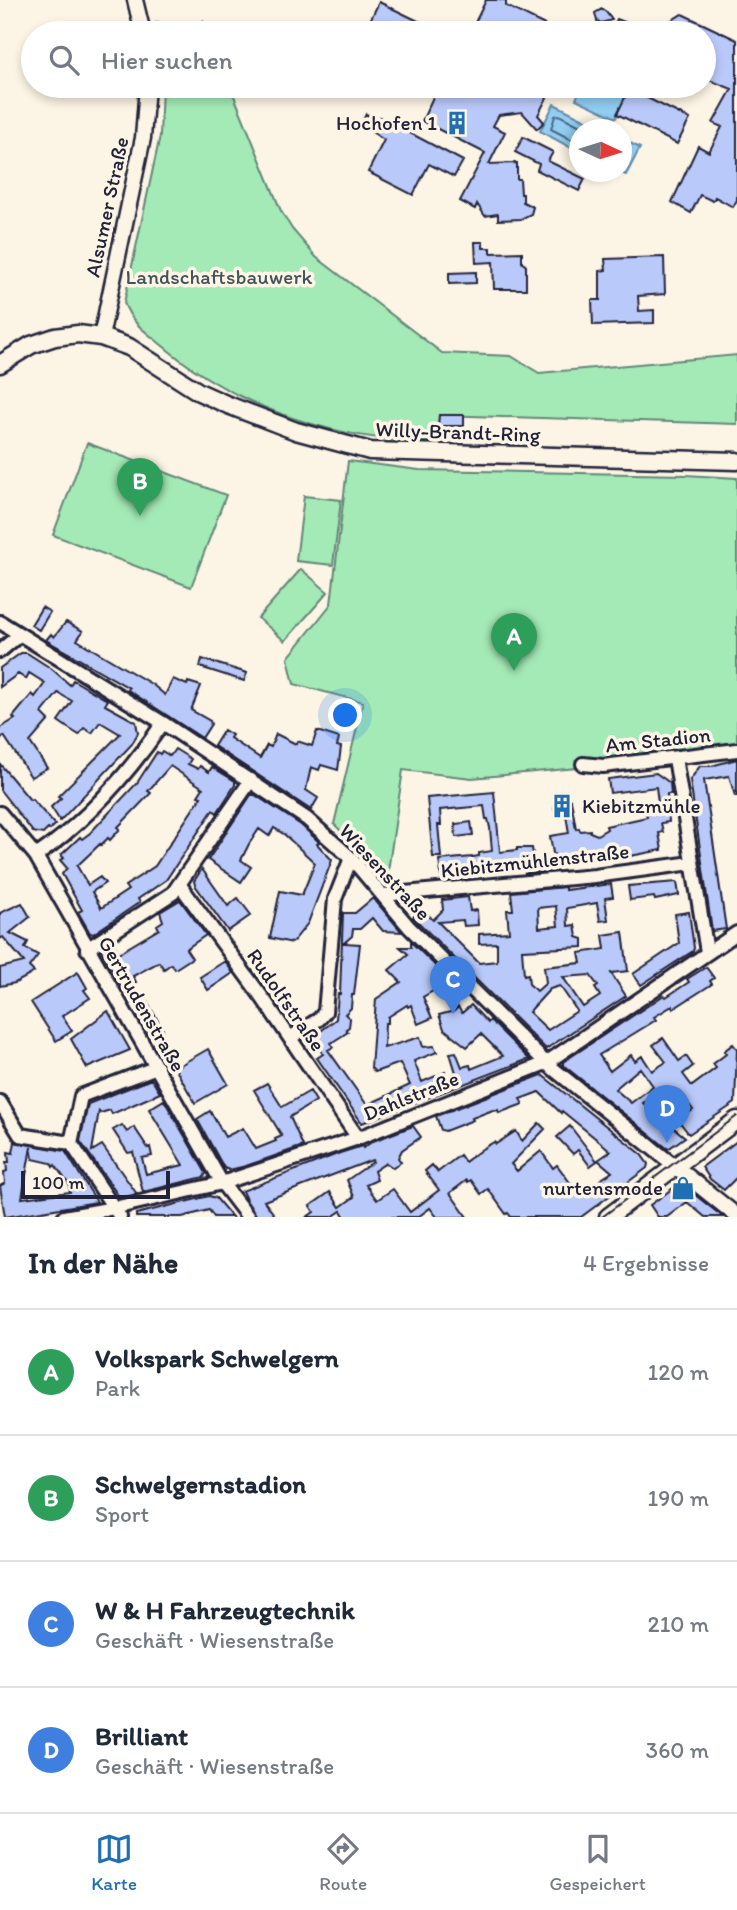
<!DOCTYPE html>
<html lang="de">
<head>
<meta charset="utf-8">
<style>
  body { margin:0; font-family:Itim,sans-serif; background:#f6f6f7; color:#1f2937 }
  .compass { position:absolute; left:569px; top:119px; width:63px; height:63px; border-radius:50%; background:#fff; box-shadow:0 4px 10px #0003; rotate:94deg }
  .scale { position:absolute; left:21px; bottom:18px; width:149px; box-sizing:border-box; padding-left:7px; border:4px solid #22223b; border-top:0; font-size:19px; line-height:24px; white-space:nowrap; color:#22223b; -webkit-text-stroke:5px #fcf5e5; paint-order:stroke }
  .you { position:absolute; left:346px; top:716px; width:24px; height:24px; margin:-18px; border:5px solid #fff; border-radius:50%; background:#1a73e8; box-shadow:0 0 0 10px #1a73e833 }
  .badge { display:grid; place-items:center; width:46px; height:46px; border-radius:50%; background:#1f6fb2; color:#fff; font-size:23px; font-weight:700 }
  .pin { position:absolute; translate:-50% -58px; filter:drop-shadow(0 2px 4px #0008) }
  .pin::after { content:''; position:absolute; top:37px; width:24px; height:21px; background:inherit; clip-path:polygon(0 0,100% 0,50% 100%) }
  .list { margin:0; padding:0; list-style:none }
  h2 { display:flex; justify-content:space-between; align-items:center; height:91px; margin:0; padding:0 28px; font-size:30px }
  h2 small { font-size:23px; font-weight:400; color:#747a83 }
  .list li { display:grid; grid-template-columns:46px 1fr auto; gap:21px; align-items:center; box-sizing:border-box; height:126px; padding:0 28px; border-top:2px solid #e0e1e3 }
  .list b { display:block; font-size:26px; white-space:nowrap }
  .list p { margin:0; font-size:23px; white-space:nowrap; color:#747a83 }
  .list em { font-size:23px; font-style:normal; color:#747a83 }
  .icon { flex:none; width:38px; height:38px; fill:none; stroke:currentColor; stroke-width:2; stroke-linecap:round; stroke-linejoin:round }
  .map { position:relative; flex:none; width:737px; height:1217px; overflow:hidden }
  .search { position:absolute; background:#fff; box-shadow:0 4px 10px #0003; left:21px; right:21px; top:21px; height:77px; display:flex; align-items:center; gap:18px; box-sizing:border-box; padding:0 24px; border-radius:38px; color:#747a83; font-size:26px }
  .sheet { height:595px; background:#fff }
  nav { display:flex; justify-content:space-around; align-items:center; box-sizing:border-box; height:98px; border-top:2px solid #e0e1e3; background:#fff; font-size:19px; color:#747a83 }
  nav a { display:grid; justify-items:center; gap:4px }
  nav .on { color:#1f6fb2 }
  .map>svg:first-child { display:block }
</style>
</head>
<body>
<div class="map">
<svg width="737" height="1217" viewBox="0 0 737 1217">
  <rect width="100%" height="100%" fill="#fcf5e5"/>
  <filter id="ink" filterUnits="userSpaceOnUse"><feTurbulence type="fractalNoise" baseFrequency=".0143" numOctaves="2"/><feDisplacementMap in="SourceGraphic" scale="14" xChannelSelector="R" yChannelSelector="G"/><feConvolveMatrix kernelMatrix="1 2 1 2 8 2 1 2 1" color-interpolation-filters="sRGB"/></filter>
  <g filter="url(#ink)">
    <path fill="#a4eab6" stroke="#638678" stroke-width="2" d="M 203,21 L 209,33 L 157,33 L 156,23 L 187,27 Z
      M 162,86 L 230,86 L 281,211 L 292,229 L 316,257 L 442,353 L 511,356 L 539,373 L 737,355 L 737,424 L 439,415 L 438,442 C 340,442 238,409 163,346 C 145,331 133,325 124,303 L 160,136 Z
      M 87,443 L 226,495 L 191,587 L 53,535 Z
      M 348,461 L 419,470 L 685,475 L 737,478 L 737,753 L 472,778 L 403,770 L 387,878 L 334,824 L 363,702 L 294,684 L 288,658 L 331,604 Z
      M 304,496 L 341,500 L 333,565 L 296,561 Z
      M 301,569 L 328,592 L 285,641 L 258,618 Z"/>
    <path fill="#91cef2" stroke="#6589a9" stroke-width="2" d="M 582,86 L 631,86 L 616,118 L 576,99 Z
      M 554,104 L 604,129 L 580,130 L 579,152 L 540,131 Z
      M 622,139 L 640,148 L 626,175 L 619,172 L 622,172 Z"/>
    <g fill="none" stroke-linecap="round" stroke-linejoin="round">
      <path stroke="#4e6784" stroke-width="2" d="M 580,144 L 551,129 L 555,116 L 559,115 L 588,130"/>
    </g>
    <path fill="#b9c9f9" stroke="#22223b" stroke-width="2" fill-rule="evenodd" d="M 486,0 L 506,0 L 506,6 L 561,33 L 470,33 Z
      M 379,2 L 443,33 L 364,33 Z
      M 602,9 L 606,12 L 612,20 L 601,23 L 597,21 L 595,13 Z
      M 682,14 L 737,40 L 737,200 L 733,207 L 715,197 L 713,201 L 700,195 L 691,213 L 672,202 L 698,146 L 709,152 L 722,127 L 713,123 L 732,89 L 704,78 L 704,33 L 611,33 L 617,19 L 648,31 L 653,24 L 664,25 Z
      M 438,86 L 553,86 L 538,115 L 544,122 L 537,129 L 522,112 L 499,115 L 493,126 L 505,132 L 489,164 L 517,163 L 517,179 L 520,179 L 521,194 L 523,194 L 523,202 L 533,207 L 531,214 L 521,219 L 498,220 L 498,214 L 485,216 L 477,204 L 475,209 L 460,201 L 485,153 L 422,121 Z
      M 629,89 L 690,119 L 677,144 L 617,114 Z
      M 366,114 L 379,121 L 380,117 L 463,161 L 454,177 L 429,164 L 413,195 L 368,172 L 384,140 L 361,125 Z
      M 523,137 L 553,152 L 548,161 L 585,179 L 579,191 L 537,170 L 539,164 L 515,152 Z
      M 475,242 L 483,242 L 483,248 L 491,248 L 491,253 L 522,252 L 522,262 L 526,266 L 526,289 L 494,289 L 493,262 L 476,263 Z
      M 664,257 L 665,294 L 638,296 L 639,311 L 654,310 L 654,323 L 593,325 L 592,300 L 600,300 L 600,271 L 606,270 L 605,259 Z
      M 476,272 L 476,283 L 449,284 L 449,273 Z
      M 439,415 L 464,415 L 464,426 L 438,426 Z
      M 42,607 L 50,612 L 39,630 L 31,625 Z
      M 66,622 L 83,631 L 77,640 L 153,685 L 165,695 L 173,679 L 187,685 L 188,682 L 201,686 L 191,710 L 210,721 L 211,724 L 202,738 L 128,690 L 129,688 L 46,640 L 51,634 L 54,637 Z
      M 21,653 L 27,653 L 52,669 L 70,685 L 73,680 L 104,698 L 108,700 L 105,705 L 136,722 L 138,733 L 132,744 L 60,821 L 51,807 L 61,798 L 58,796 L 120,734 L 100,722 L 92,733 L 84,728 L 79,735 L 68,728 L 58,721 L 72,701 L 58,693 L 42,713 L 49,720 L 30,742 L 47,768 L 31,777 L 4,736 L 0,739 L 0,728 L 15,719 L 13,717 L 32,694 L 35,697 L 45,683 L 29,673 L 26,679 L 18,674 L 0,687 L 0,668 Z
      M 202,659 L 247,673 L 244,681 L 200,667 Z
      M 224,730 L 232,735 L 230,738 L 260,758 L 267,745 L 271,747 L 276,734 L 296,744 L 297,741 L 312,746 L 317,731 L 339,738 L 337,746 L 341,747 L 338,770 L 321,765 L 319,770 L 311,767 L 306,790 L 318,798 L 311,810 L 214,746 Z
      M 175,749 L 191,759 L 188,764 L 198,769 L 200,766 L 209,772 L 212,767 L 235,781 L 235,785 L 217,813 L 213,810 L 166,880 L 138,899 L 140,902 L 93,934 L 90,933 L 78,912 L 82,910 L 62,874 L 67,868 L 60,860 L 64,858 L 61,855 L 80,837 L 82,839 L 90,833 L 137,783 L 157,752 L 160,754 L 162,751 L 170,756 ZM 170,766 L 203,788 L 198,796 L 201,797 L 155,866 L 125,886 L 128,890 L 101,908 L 92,892 L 105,883 L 100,877 L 88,885 L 77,866 L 100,844 L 101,845 L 108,838 L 110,840 L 120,829 L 118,827 L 151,793 L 148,791 Z
      M 737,759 L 737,796 L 735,796 L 729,776 L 704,780 L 726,929 L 712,931 L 690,780 L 700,766 L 711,766 Z
      M 0,764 L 30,800 L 32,799 L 55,825 L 50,830 L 48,829 L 43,834 L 33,832 L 0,790 Z
      M 656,773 L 670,783 L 671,794 L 667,794 L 669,822 L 661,823 L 663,832 L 659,833 L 662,850 L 620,858 L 620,856 L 606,858 L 605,855 L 567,861 L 567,859 L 558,860 L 553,853 L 550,836 L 569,833 L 566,815 L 558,814 L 554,809 L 556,801 L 562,799 L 571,800 L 576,829 L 579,828 L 580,831 L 590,830 L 590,832 L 597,835 L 607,829 L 606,826 L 647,817 L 646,812 L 659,810 L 656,787 L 610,793 L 608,779 Z
      M 494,792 L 500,852 L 517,850 L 517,848 L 532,848 L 534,861 L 541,860 L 542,872 L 525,873 L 524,867 L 497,872 L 496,871 L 441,876 L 439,860 L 473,857 L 479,856 L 479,853 L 492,851 L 490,828 L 488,819 L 486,819 L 484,806 L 440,810 L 441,825 L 438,825 L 441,857 L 433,857 L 427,798 Z
      M 251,795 L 255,795 L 301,825 L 319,842 L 317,844 L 332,860 L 308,923 L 292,943 L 270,938 L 280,891 L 302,895 L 315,863 L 285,835 L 274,828 L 269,836 L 259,829 L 249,844 L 241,860 L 251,867 L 241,882 L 208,860 Z
      M 471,822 L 473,835 L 456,837 L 455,824 Z
      M 202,869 L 228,906 L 238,898 L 251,915 L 228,931 L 195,885 L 194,881 Z
      M 677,882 L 679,895 L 655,900 L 654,897 L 630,900 L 628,886 Z
      M 611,884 L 613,897 L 605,898 L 608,920 L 600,921 L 597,903 L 567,908 L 568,926 L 575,925 L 577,937 L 583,939 L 583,947 L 522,950 L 524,975 L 528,974 L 529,984 L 537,991 L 546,983 L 544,967 L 581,963 L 579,953 L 605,949 L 603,935 L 623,932 L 628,971 L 611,973 L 626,996 L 546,1049 L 413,917 L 422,908 L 433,920 L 443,910 L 442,900 L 468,897 L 470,911 L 477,910 L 478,925 L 464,926 L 463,920 L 438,922 L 479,963 L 497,961 L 497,943 L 479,944 L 479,934 L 509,932 L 507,910 L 513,910 L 511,892 L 565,887 L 565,890 ZM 556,906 L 558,926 L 539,928 L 538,908 ZM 590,975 L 598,986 L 595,988 L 600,996 L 583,1007 L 563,977 ZM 560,986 L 577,1011 L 548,1030 L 529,1012 L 550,989 Z
      M 373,898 L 402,932 L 383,931 L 372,918 L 360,929 L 353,929 L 352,936 L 344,943 L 360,944 L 354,995 L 352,995 L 351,1008 L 345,1014 L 350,1019 L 349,1027 L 346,1029 L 348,1032 L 331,1043 L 333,1047 L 328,1050 L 367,1105 L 410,1085 L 400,1063 L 375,1072 L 371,1068 L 376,999 L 401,982 L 389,970 L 408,954 L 400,947 L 411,947 L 411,942 L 454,984 L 442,995 L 433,991 L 423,997 L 432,1018 L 418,1024 L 411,1005 L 408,1007 L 407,1005 L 388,1017 L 388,1023 L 385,1023 L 384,1048 L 420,1037 L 423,1047 L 434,1046 L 437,1052 L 414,1061 L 422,1082 L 445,1072 L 448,1080 L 457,1076 L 450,1053 L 456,1052 L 462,1067 L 470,1065 L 471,1069 L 503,1056 L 481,1034 L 467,1047 L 444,1029 L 439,1015 L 454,1011 L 458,1007 L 462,1013 L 471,1005 L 488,1023 L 490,1020 L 529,1059 L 362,1123 L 317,1058 L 323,1054 L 312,1038 L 336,1019 L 338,994 L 340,994 L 343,913 L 355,913 Z
      M 180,900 L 206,935 L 186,949 L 192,958 L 175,969 L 171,964 L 164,969 L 159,962 L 133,976 L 136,982 L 123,989 L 101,950 L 113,943 L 119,953 L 159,929 L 157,925 L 163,921 L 160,912 Z
      M 22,903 L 30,917 L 10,933 L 28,942 L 25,948 L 38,955 L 29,967 L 34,972 L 30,975 L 15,983 L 0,986 L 0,968 L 24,962 L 3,937 L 0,939 L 0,913 Z
      M 689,912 L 694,948 L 693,951 L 641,985 L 633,974 L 679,943 L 675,914 Z
      M 225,961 L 233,973 L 208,990 L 200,977 Z
      M 706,967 L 714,978 L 710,981 L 712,984 L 673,1009 L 672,1006 L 654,1017 L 656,1020 L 599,1055 L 610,1071 L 631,1055 L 635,1061 L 642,1056 L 652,1071 L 666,1062 L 653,1045 L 663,1038 L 679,1061 L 686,1056 L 693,1066 L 683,1074 L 692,1086 L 716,1068 L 713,1064 L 726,1054 L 724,1051 L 733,1044 L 737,1049 L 735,1103 L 689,1134 L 678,1120 L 693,1110 L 679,1091 L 665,1102 L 657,1092 L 643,1103 L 685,1137 L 668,1149 L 563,1065 L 563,1062 L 664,995 L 666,997 L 689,982 L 687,979 ZM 640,1068 L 653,1086 L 631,1103 L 615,1089 Z
      M 78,972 L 87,988 L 84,990 L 90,998 L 62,1016 L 72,1031 L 56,1041 L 31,1002 Z
      M 148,1003 L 163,1030 L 151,1037 L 138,1015 L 142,1012 L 140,1008 Z
      M 108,1011 L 130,1050 L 87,1068 L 71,1039 Z
      M 208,1049 L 228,1084 L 195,1103 L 175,1068 Z
      M 542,1075 L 640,1153 L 648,1164 L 647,1168 L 581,1217 L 511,1217 L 508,1213 L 506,1214 L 488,1189 L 481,1194 L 471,1180 L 468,1182 L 467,1180 L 450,1193 L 467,1217 L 437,1217 L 430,1208 L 418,1217 L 345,1217 L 341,1211 L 332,1217 L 307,1217 L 314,1212 L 310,1206 L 330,1192 L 340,1207 L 354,1197 L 347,1180 L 373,1162 L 372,1160 L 264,1201 L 276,1217 L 257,1217 L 246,1200 L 242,1191 L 340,1153 L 362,1146 L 363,1148 L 373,1141 L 413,1126 L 421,1137 L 402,1150 L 398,1158 L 401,1162 L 393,1168 L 386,1163 L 374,1171 L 377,1180 L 366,1185 L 377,1200 L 393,1189 L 410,1212 L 439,1190 L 425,1171 L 432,1165 L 438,1172 L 460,1155 L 465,1162 L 482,1149 L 494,1142 L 496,1144 L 516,1131 L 522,1141 L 539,1123 L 545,1129 L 511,1164 L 517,1171 L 541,1151 L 553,1168 L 557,1165 L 574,1188 L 580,1184 L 589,1193 L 602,1183 L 600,1180 L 612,1172 L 598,1160 L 611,1151 L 562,1111 L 561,1113 L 539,1092 L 520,1099 L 523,1104 L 499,1113 L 498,1110 L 494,1111 L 493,1110 L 472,1118 L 473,1120 L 468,1122 L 445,1131 L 441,1130 L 436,1116 Z
      M 149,1080 L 152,1080 L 160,1093 L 112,1114 L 110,1110 L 101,1113 L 99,1111 L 92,1151 L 102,1145 L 137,1194 L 120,1198 L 80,1141 L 88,1104 Z
      M 267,1083 L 282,1107 L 310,1091 L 316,1101 L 290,1117 L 303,1146 L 246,1166 L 229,1170 L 224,1168 L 197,1119 L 210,1111 L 225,1137 L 243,1128 L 256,1149 L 276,1141 L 275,1139 L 282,1136 L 254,1090 Z
      M 164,1100 L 206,1173 L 204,1177 L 143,1192 L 133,1152 L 128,1153 L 113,1130 L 122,1125 L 127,1132 L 134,1127 L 148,1148 L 150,1147 L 152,1156 L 142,1158 L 146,1174 L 183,1165 L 149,1109 Z
      M 570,1126 L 597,1161 L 590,1166 L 578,1150 L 573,1154 L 557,1137 Z
      M 737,1141 L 737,1177 L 724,1190 L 710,1179 L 702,1167 Z
      M 15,1142 L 65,1151 L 97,1202 L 5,1217 L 0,1186 L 5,1183 L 4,1172 L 7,1171 L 6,1162 L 9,1162 L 8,1152 L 13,1153 ZM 31,1147 L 33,1159 L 51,1163 L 53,1167 L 55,1165 L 69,1185 L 70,1192 L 22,1198 Z
      M 680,1183 L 723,1217 L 705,1217 L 687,1202 L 667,1217 L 658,1217 L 650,1205 Z
      M 209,1196 L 216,1198 L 232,1217 L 214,1217 L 209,1210 L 182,1217 L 136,1217 L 136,1214 Z"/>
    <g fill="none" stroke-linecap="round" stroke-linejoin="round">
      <g stroke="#22223b" stroke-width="18">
        <path id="minor" d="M 0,622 L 163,723 L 307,819 L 351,858 L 409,927 L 546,1063 L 676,1167
          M 0,651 L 19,635
          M 675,758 L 707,952
          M 583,764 L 603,766 L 737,750
          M 0,813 L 36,856 L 222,1183 L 248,1217
          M 36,856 C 87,821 128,774 163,723
          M 180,885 L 264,1000 L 358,1138
          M 382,895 L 595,876 L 692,863
          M 87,949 L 173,893 L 251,780
          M 290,1038 L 319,1019 L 325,1012 L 335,899 L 351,858
          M 0,1102 L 20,1135 L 71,1143
          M 71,1143 L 81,1096 L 157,1067
          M 71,1143 L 120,1217
          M 64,1217 L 114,1208 L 222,1183 L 358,1138 L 546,1063 L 737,933"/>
      </g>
      <g stroke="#22223b" stroke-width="19">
        <path id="tertiary" d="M 135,0 L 143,33
          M 101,337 L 143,138 L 147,86
          M 676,1167 L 737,1216"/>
      </g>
      <g stroke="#22223b" stroke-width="21">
        <path id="secondary" d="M 0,364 L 31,345 L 55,337 L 78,334 L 101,337 L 129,347 L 199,392 L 228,405 L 296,431 L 370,451 L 737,461
          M 608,1217 L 737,1120"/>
      </g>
      <use href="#minor" stroke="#fcf5e5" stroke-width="12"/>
      <use href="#tertiary" stroke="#fcf5e5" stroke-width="14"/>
      <use href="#secondary" stroke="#fcf5e5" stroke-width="16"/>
      <path stroke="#22223b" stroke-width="2" d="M 602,1217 L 737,1116"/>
    </g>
  </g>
  <defs>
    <g id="building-bare" transform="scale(1.89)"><path d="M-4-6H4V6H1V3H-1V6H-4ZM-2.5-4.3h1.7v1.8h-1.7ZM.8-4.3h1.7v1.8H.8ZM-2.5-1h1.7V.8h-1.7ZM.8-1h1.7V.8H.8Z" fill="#1f6fb2" stroke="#fcf5e5" stroke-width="2.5" paint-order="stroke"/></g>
    <g id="shop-bare" transform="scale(1.89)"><path d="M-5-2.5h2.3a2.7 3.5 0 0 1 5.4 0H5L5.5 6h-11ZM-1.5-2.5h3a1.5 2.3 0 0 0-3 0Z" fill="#1f6fb2" stroke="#fcf5e5" stroke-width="2.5" paint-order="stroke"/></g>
  </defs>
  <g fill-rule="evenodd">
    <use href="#building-bare" x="457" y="123"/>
    <use href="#building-bare" x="562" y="806"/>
    <use href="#shop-bare" x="683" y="1188"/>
  </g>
  <g text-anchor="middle" stroke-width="7" stroke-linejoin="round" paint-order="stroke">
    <g font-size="21" fill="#22223b" stroke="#fcf5e5" text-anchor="end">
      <text x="437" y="130">Hochofen 1</text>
      <text x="582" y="813" text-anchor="start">Kiebitzmühle</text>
      <text x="663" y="1195">nurtensmode</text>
    </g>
    <g font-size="21" fill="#22223b" stroke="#fcf5e5">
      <text transform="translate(107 207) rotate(-78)" y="7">Alsumer Straße</text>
      <text transform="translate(458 432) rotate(2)" y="7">Willy-Brandt-Ring</text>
      <text transform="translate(658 740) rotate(-6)" y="7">Am Stadion</text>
      <text transform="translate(535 861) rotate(-6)" y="7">Kiebitzmühlenstraße</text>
      <text transform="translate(385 872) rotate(47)" y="7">Wiesenstraße</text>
      <text transform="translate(286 1000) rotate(55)" y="7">Rudolfstraße</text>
      <text transform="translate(142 1004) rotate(60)" y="7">Gertrudenstraße</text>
      <text transform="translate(411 1096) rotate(-22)" y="7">Dahlstraße</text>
    </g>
    <g font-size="21" fill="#42545a" stroke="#fcf5e5">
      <text x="219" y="284">Landschaftsbauwerk</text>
    </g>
  </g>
</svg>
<svg class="compass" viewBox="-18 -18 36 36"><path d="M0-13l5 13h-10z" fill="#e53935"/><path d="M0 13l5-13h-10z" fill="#747a83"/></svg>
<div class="scale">100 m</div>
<div class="you"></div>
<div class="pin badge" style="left:514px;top:671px;background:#2e9e5b">A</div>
<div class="pin badge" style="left:140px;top:516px;background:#2e9e5b">B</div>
<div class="pin badge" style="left:453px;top:1014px;background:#3f7fe0">C</div>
<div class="pin badge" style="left:667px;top:1143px;background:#3f7fe0">D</div>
<div class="search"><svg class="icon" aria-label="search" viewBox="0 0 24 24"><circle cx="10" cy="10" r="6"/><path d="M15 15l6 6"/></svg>Hier suchen</div>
</div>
<section class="sheet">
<h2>In der Nähe<small>4 Ergebnisse</small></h2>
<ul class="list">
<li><span class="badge" style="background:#2e9e5b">A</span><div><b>Volkspark Schwelgern</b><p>Park</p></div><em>120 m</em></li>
<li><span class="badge" style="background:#2e9e5b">B</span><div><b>Schwelgernstadion</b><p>Sport</p></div><em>190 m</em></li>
<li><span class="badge" style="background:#3f7fe0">C</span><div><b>W &amp; H Fahrzeugtechnik</b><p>Geschäft · Wiesenstraße</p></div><em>210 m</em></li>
<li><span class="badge" style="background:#3f7fe0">D</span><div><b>Brilliant</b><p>Geschäft · Wiesenstraße</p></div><em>360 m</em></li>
</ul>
</section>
<nav>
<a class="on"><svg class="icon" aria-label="map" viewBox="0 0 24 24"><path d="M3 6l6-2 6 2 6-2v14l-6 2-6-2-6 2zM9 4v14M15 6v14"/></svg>Karte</a>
<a><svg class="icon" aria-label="directions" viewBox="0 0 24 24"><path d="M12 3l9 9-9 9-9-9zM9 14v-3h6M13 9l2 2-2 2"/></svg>Route</a>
<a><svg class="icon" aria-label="saved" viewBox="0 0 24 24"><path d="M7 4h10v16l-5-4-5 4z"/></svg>Gespeichert</a>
</nav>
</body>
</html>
